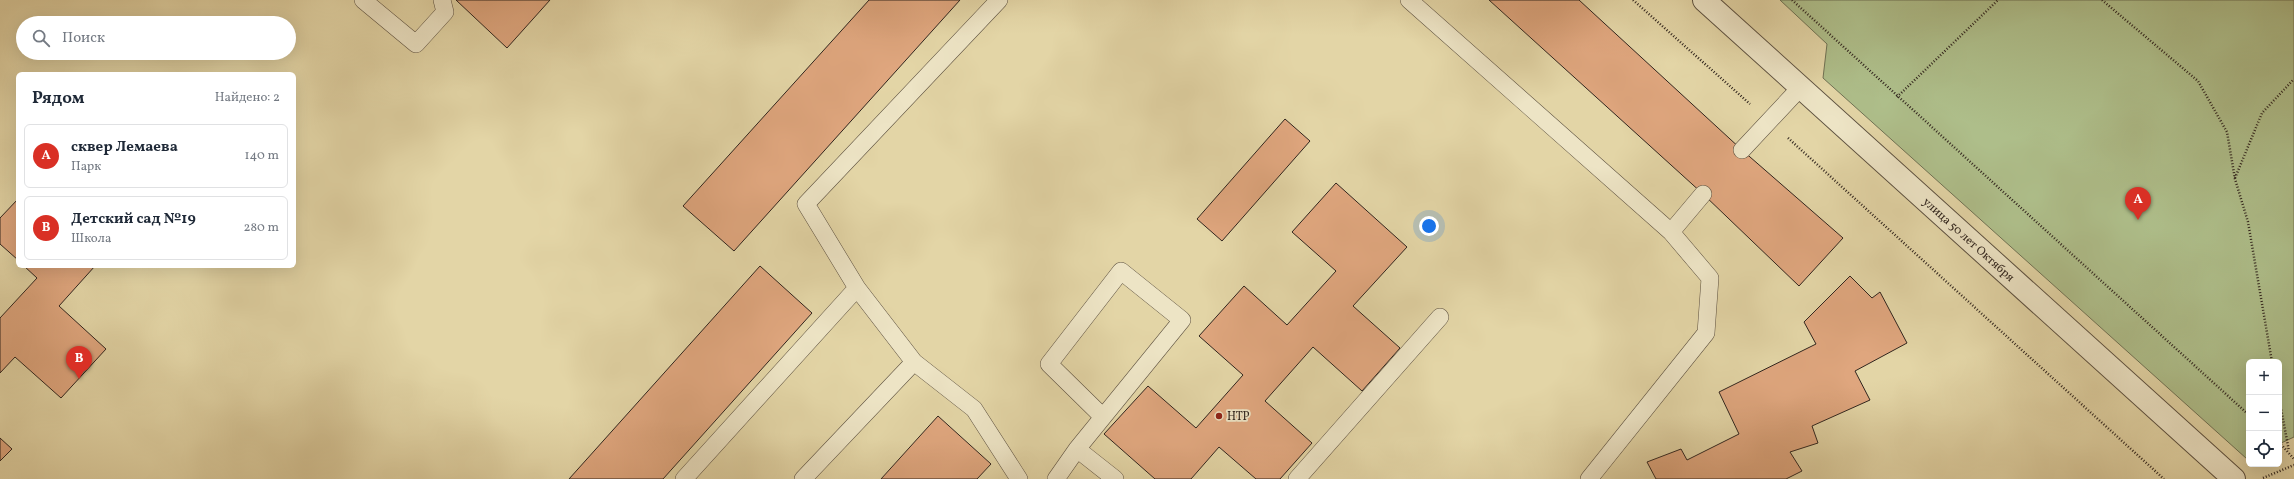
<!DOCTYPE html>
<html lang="ru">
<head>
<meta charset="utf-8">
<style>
  body { margin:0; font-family:Vollkorn,serif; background:#f2f2f3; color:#1f2937 }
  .controls { position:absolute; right:12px; bottom:12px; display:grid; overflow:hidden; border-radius:6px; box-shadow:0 4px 16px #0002 }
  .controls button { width:36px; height:36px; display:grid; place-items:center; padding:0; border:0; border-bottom:1px solid #e0e1e3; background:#fff; color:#1f2937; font:20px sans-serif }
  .you { position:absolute; left:1429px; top:226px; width:14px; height:14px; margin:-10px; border:3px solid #fff; border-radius:50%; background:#1a73e8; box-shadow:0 0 0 6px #1a73e833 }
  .badge { display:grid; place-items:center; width:26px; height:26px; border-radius:50%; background:#d93025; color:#fff; font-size:13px; font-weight:700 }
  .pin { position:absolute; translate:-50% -33px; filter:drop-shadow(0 1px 2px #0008) }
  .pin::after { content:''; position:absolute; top:21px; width:14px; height:12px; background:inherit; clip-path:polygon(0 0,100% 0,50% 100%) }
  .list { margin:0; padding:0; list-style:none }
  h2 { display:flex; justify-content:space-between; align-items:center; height:52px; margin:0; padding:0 16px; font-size:17px }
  h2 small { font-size:13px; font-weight:400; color:#747a83 }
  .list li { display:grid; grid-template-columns:26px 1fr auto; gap:12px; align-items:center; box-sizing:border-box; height:64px; margin:0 8px 8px; padding:0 8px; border:1px solid #e0e1e3; border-radius:6px }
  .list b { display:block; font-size:15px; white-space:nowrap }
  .list p { margin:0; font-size:13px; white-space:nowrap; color:#747a83 }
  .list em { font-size:13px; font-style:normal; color:#747a83 }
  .icon { flex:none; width:22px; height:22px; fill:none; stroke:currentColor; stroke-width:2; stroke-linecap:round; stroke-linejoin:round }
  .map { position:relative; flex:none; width:2294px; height:479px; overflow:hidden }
  .search { position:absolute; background:#fff; box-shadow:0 4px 16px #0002; left:16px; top:16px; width:280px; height:44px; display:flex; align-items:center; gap:10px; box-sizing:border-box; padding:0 14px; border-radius:22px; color:#747a83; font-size:15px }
  .panel { position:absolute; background:#fff; box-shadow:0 4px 16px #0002; left:16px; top:72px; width:280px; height:196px; border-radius:6px }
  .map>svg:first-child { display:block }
</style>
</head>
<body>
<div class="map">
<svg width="2294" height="479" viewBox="0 0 2294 479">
  <rect width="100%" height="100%" fill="#e3d5a6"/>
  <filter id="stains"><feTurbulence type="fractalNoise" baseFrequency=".005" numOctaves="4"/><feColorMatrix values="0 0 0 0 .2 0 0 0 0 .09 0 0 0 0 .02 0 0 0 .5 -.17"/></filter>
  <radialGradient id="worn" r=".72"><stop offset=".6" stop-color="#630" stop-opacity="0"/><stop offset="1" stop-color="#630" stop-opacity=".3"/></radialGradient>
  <path fill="#aebe8a" stroke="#6f7254" d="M 1780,0 L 2294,0 L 2294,437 L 2279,444 L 2279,362 L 2249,362 L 2249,458 L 2247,459 L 1823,78 L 1827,44 Z"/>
  <path fill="#dfa67e" stroke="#30251e" d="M 456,0 L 550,0 L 507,48 Z
    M 869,0 L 960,0 L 734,251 L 683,206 Z
    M 1489,0 L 1579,0 L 1742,150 L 1843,238 L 1799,286 L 1703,194 Z
    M 1285,119 L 1310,141 L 1222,241 L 1197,219 Z
    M 1336,183 L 1407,247 L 1353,306 L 1400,348 L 1362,391 L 1313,347 L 1265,401 L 1312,443 L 1280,479 L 1256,479 L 1219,447 L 1191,479 L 1155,479 L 1104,434 L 1148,386 L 1196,428 L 1243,375 L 1199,336 L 1244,286 L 1287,325 L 1336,271 L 1292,232 Z
    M 18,199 L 18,260 L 0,244 L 0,218 Z
    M 24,266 L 95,266 L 59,306 L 106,349 L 61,398 L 15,357 L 0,373 L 0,318 L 37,278 Z
    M 760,266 L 812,313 L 663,479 L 569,479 Z
    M 1850,276 L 1872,298 L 1880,292 L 1907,343 L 1855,371 L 1870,400 L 1812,426 L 1818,443 L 1790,452 L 1802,471 L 1786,479 L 1656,479 L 1647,462 L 1681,449 L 1687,460 L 1739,434 L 1719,392 L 1816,344 L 1804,322 Z
    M 938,416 L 991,464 L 977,479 L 881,479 Z
    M 0,438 L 12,449 L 0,461 Z"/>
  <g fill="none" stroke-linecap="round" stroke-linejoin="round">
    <g stroke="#5d5140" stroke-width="18">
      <path id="service" d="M 363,0 L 416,44 L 445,12 L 442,0
        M 999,0 L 806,204 L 857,288 L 914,362 L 974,409 L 1019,479
        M 1409,0 L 1671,232 L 1710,278 L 1706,333 L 1589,479
        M 1742,150 L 1800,88
        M 1671,232 L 1703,194
        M 1077,449 L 1115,479
        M 684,479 L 857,288
        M 803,479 L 914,362
        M 1056,479 L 1077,449 L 1182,320 L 1121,271 L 1049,364 L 1103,417
        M 1297,479 L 1440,317"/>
    </g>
    <g stroke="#5d5140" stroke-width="24">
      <g id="tertiary">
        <path id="s1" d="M 1704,0 L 2234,479"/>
      </g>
    </g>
    <path stroke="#30251e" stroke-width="2.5" stroke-dasharray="1 2" stroke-linecap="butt" d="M 1633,0 L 1750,104
      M 1792,0 L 2249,415
      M 2102,0 L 2198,81 L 2227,132 L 2235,179 L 2248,222 L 2272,362
      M 1897,97 L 1998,0
      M 1788,138 L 2164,479
      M 2235,178 L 2262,113 L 2294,79
      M 2279,398 L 2289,451
      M 2279,442 L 2294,459
      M 2263,478 L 2294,465"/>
    <use href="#service" stroke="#ede4c5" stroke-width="17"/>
    <use href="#tertiary" stroke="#ede4c5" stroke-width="22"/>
  </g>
  <circle fill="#8f2418" stroke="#ede4c5" stroke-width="1.5" cx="1219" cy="416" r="4"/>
  <g text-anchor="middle" stroke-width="3.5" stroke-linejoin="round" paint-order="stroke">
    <g font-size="12" fill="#30251e" stroke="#ede4c5">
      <text dy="4" stroke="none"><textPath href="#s1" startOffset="357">улица 50 лет Октября</textPath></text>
    </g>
    <g font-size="12" fill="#30251e" stroke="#ede4c5" text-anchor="start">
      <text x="1227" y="420">НТР</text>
    </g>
  </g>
  <rect width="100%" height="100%" filter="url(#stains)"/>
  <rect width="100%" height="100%" fill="url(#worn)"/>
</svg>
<div class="controls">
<button>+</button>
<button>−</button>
<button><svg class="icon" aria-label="locate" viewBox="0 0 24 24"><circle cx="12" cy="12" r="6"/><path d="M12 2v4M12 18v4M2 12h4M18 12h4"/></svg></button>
</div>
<div class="you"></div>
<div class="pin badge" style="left:2138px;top:220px">A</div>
<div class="pin badge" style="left:79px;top:379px">B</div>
<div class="search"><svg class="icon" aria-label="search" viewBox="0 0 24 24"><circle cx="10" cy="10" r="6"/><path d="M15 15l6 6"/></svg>Поиск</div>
<section class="panel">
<h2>Рядом<small>Найдено: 2</small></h2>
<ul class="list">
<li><span class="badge">A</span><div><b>сквер Лемаева</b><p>Парк</p></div><em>140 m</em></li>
<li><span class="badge">B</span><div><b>Детский сад №19</b><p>Школа</p></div><em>280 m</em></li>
</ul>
</section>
</div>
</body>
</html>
